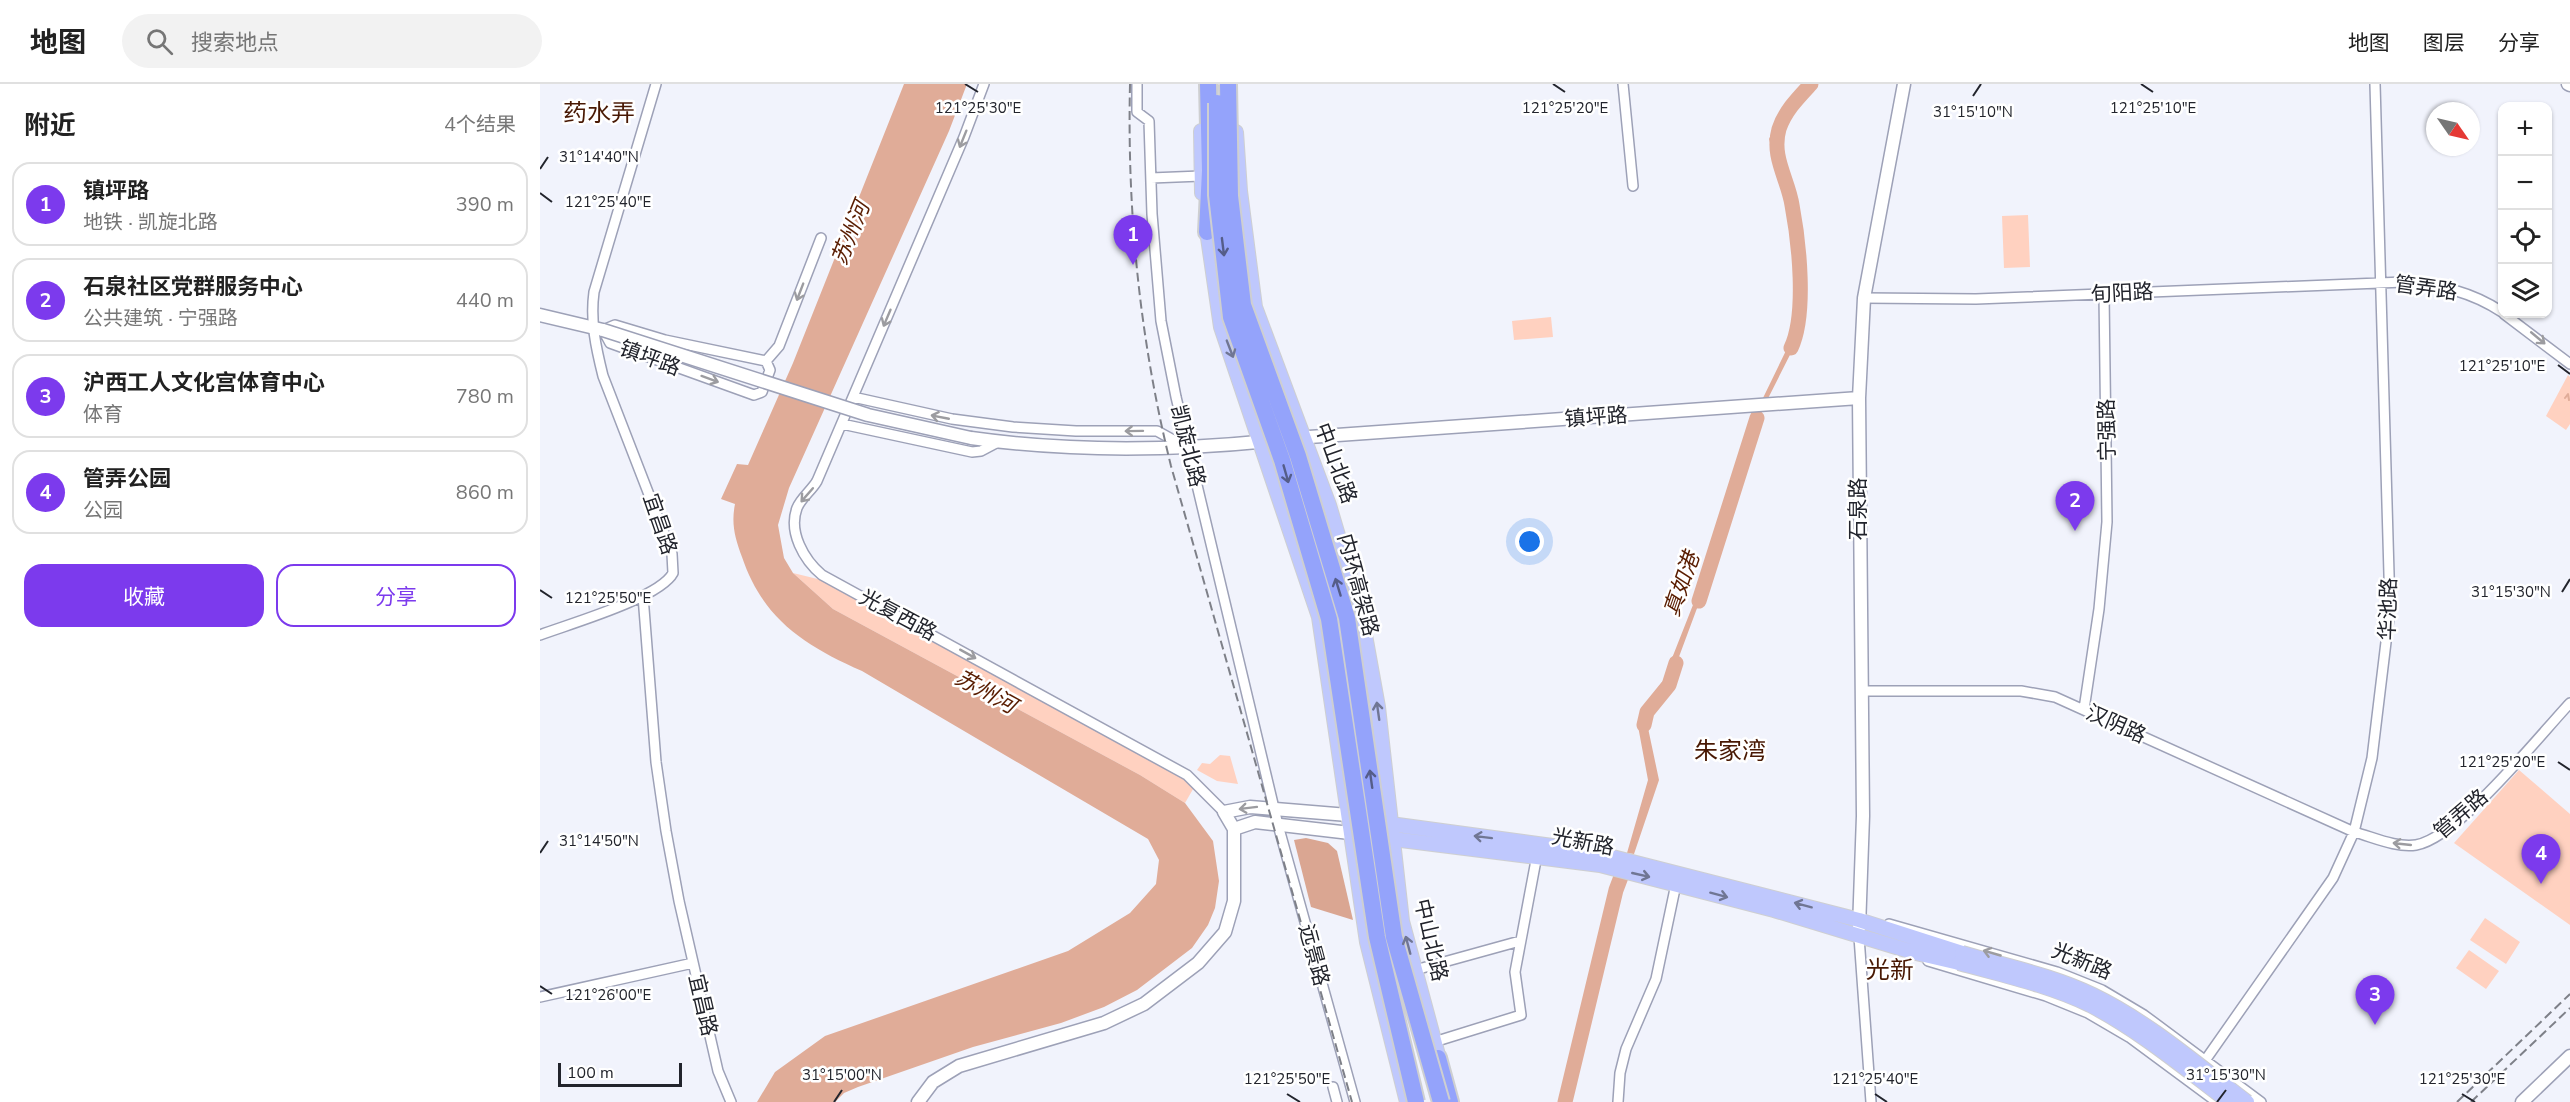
<!DOCTYPE html>
<html lang="zh">
<head>
<meta charset="utf-8">
<style>
  body { margin:0; font-family:"Nunito Sans","Noto Sans SC",sans-serif; background:#f2f2f2; color:#222 }
  .controls { position:absolute; right:18px; top:18px; display:grid; overflow:hidden; border-radius:12px; box-shadow:0 2px 4px #0004 }
  .controls button { width:54px; height:54px; display:grid; place-items:center; padding:0; border:0; border-bottom:2px solid #e0e0e0; background:#fff; color:#222; font:30px sans-serif }
  .compass { position:absolute; left:1886px; top:18px; width:54px; height:54px; border-radius:50%; background:#fff; box-shadow:0 2px 4px #0004; rotate:124deg }
  .scale { position:absolute; left:18px; bottom:15px; width:124px; box-sizing:border-box; padding-left:6px; border:3px solid #22242c; border-top:0; font-size:16px; line-height:21px; white-space:nowrap; color:#22242c; -webkit-text-stroke:4px #fff; paint-order:stroke }
  .you { position:absolute; left:990px; top:458px; width:21px; height:21px; margin:-15px; border:4px solid #fff; border-radius:50%; background:#1a73e8; box-shadow:0 0 0 9px #1a73e833 }
  .badge { display:grid; place-items:center; width:39px; height:39px; border-radius:50%; background:#7c3aed; color:#fff; font-size:20px; font-weight:700 }
  .pin { position:absolute; translate:-50% -50px; filter:drop-shadow(0 2px 3px #0008) }
  .pin::after { content:''; position:absolute; top:32px; width:21px; height:18px; background:inherit; clip-path:polygon(0 0,100% 0,50% 100%) }
  .list { margin:0; padding:0; list-style:none }
  h2 { display:flex; justify-content:space-between; align-items:center; height:78px; margin:0; padding:0 24px; font-size:26px }
  h2 small { font-size:20px; font-weight:400; color:#767676 }
  .list li { display:grid; grid-template-columns:39px 1fr auto; gap:18px; align-items:center; box-sizing:border-box; height:84px; margin:0 12px 12px; padding:0 12px; border:2px solid #e0e0e0; border-radius:18px }
  .list b { display:block; font-size:22px; white-space:nowrap }
  .list p { margin:0; font-size:20px; white-space:nowrap; color:#767676 }
  .list em { font-size:20px; font-style:normal; color:#767676 }
  .actions { display:flex; gap:12px; padding:18px 24px }
  .actions a { flex:1; padding:14px 0; border:2px solid #7c3aed; border-radius:18px; text-align:center; font-size:21px; color:#7c3aed }
  .actions .main { background:#7c3aed; color:#fff }
  .icon { flex:none; width:33px; height:33px; fill:none; stroke:currentColor; stroke-width:2; stroke-linecap:round; stroke-linejoin:round }
  .map { position:relative; flex:none; width:2030px; height:1018px; overflow:hidden }
  header { display:flex; align-items:center; gap:36px; box-sizing:border-box; height:84px; padding:0 30px; background:#fff; border-bottom:2px solid #e0e0e0 }
  header strong { font-size:28px }
  nav { display:flex; gap:33px; margin-inline-start:auto; font-size:21px }
  .search { width:420px; height:54px; background:#f2f2f2; display:flex; align-items:center; gap:15px; box-sizing:border-box; padding:0 21px; border-radius:33px; color:#767676; font-size:22px }
  main { display:flex }
  aside { flex:1; background:#fff }
  .map>svg:first-child { display:block }
</style>
</head>
<body>
<header>
<strong>地图</strong>
<div class="search"><svg class="icon" aria-label="search" viewBox="0 0 24 24"><circle cx="10" cy="10" r="6"/><path d="M15 15l6 6"/></svg>搜索地点</div>
<nav><a>地图</a><a>图层</a><a>分享</a></nav>
</header>
<main>
<aside>
<h2>附近<small>4个结果</small></h2>
<ul class="list">
<li><span class="badge">1</span><div><b>镇坪路</b><p>地铁 · 凯旋北路</p></div><em>390 m</em></li>
<li><span class="badge">2</span><div><b>石泉社区党群服务中心</b><p>公共建筑 · 宁强路</p></div><em>440 m</em></li>
<li><span class="badge">3</span><div><b>沪西工人文化宫体育中心</b><p>体育</p></div><em>780 m</em></li>
<li><span class="badge">4</span><div><b>管弄公园</b><p>公园</p></div><em>860 m</em></li>
</ul>
<div class="actions"><a class="main">收藏</a><a>分享</a></div>
</aside>
<div class="map">
<svg width="2030" height="1018" viewBox="0 0 2030 1018">
  <rect width="100%" height="100%" fill="#f1f3fc"/>
  <path fill="#ffd1c0" d="M 1488,131 L 1490,183 L 1464,184 L 1462,132 Z
    M 1011,233 L 1013,253 L 974,256 L 972,237 Z
    M 2028,291 L 2030,293 L 2030,340 L 2026,346 L 2006,332 Z
    M 253,489 L 294,499 L 656,700 L 645,719 L 600,691 L 293,525 Z
    M 680,671 L 690,672 L 698,700 L 677,697 L 657,686 L 662,679 L 670,680 Z
    M 1979,686 L 2030,730 L 2030,841 L 1914,759 Z
    M 1945,834 L 1980,858 L 1966,880 L 1930,856 Z
    M 1929,866 L 1959,887 L 1946,905 L 1916,884 Z"/>
  <path fill="#daa692" d="M 766,754 L 788,759 L 797,767 L 813,836 L 771,823 L 754,756 Z"/>
  <path fill="#e0ac98" d="M 364,0 L 427,0 L 409,47 L 249,404 L 238,441 L 244,474 L 253,489 L 293,525 L 600,691 L 645,719 L 673,757 L 679,797 L 675,824 L 668,841 L 652,864 L 597,906 L 564,923 L 521,939 L 433,963 L 318,1003 L 304,1009 L 295,1018 L 217,1018 L 235,988 L 285,952 L 528,867 L 590,829 L 616,800 L 619,776 L 608,755 L 322,587 C 264,561 223,535 202,473 C 195,454 191,440 195,420 L 181,415 L 197,380 L 208,381 L 253,279 Z
    M 1266,0 L 1275,0 L 1249,25 L 1234,56 L 1262,171 L 1262,223 L 1258,255 L 1210,350 L 1166,500 L 1130,597 L 1111,623 L 1108,644 L 1119,696 L 1094,770 L 1087,769 L 1108,696 L 1098,642 L 1102,625 L 1123,597 L 1162,498 L 1206,349 L 1256,246 L 1259,222 L 1258,171 L 1229,55 L 1244,23 Z"/>
  <g fill="none" stroke-linecap="round" stroke-linejoin="round">
    <path stroke="#e0ac98" stroke-width="2" d="M 2025,314 L 2028,310 L 2029,316"/>
    <path stroke="#e0ac98" stroke-width="15" d="M 1251,264 C 1267,230 1259,158 1252,121 C 1248,95 1231,73 1239,45 C 1245,27 1258,14 1271,0
      M 1159,517 L 1217,334
      M 1104,641 L 1107,628 L 1129,601 L 1136,579
      M 1025,1018 L 1076,806 L 1087,777"/>
    <g stroke="#9da1b7" stroke-width="12">
      <path id="street" d="M 444,0 L 424,53 L 277,397 C 272,406 261,414 257,424 C 248,448 264,476 282,491 L 647,691 L 684,728
        M 597,0 L 597,28 L 609,37 L 612,130 L 621,237 L 636,313 L 738,741 L 815,1018
        M 1083,0 L 1093,102
        M 611,94 L 661,92
        M 1324,214 L 1436,215 L 1864,198 C 1901,201 1932,208 1962,228
        M 1964,230 L 2030,280
        M 226,277 L 230,286 L 222,308 L 214,311 L 70,259 L 63,246 L 75,241 L 125,256 L 226,277 L 239,262 L 281,154
        M 313,313 L 412,335 L 473,343 L 536,347 L 617,347 L 646,363
        M 302,340 L 432,368 L 441,367 L 458,358
        M 103,512 L 116,678 L 126,747 L 139,817 L 178,987 L 191,1018
        M 0,551 C 29,540 120,514 133,489 L 132,470 L 63,292 C 56,264 50,237 54,208 L 116,0
        M 1322,607 L 1481,607 L 1515,613 L 1814,748 C 1833,753 1856,764 1876,761 C 1918,754 1999,652 2030,619
        M 1544,625 L 1559,525 L 1567,438 L 1564,210
        M 1349,840 L 1517,888 L 1562,906 L 1604,931 L 1721,1018
        M 1319,853 L 1331,1018
        M 1388,877 L 1506,912 L 1548,929 L 1589,953 L 1677,1018
        M 875,886 L 980,857
        M 0,913 L 153,879
        M 894,958 L 981,931 L 975,888 L 997,771
        M 1650,998 L 1793,794 L 1814,748 L 1832,674 L 1850,525 L 1835,0
        M 793,1003 L 797,1018
        M 1078,1018 L 1080,989 L 1086,965 L 1116,895 L 1136,800"/>
    </g>
    <g stroke="#9da1b7" stroke-width="15">
      <path id="secondary" d="M 2028,0 L 2030,1
        M 0,231 L 63,246
        M 431,354 C 530,368 629,367 729,357
        M 755,354 L 1319,314
        M 694,745 L 715,738 L 810,749
        M 1319,844 L 1323,732 L 1319,314 L 1324,214 L 1364,0
        M 378,1018 L 393,998 L 419,982 L 564,939 L 604,920 L 658,879 L 685,848 L 694,817 L 694,745 L 684,728 L 710,723 L 808,731
        M 1982,1018 L 2030,972"/>
    </g>
    <g stroke="#cecfd1" stroke-width="16">
      <path id="primary" d="M 661,47 L 662,109
        M 696,48 L 700,107 L 715,223 L 789,421 L 821,529 L 838,623 L 862,837 L 901,982
        M 666,140 L 681,243 L 779,533 L 827,858 L 867,1018
        M 843,739 L 1049,767 L 1319,836 L 1422,869
        M 845,754 L 1060,781 L 1234,826 L 1376,869 L 1419,879"/>
    </g>
    <g stroke="#cecfd1" stroke-width="20">
      <path id="highway" d="M 667,148 L 670,87 L 668,0
        M 898,974 L 910,1018"/>
    </g>
    <use href="#street" stroke="#fff" stroke-width="9"/>
    <use href="#secondary" stroke="#fff" stroke-width="12"/>
    <use href="#primary" stroke="#bfc8fd" stroke-width="14"/>
    <use href="#highway" stroke="#94a3fb" stroke-width="16"/>
    <path stroke="#7e8088" stroke-width="2" stroke-dasharray="9 4.5" stroke-linecap="butt" d="M 590,0 C 587,130 600,257 631,382 L 812,1018
      M 1917,1018 L 2030,910
      M 1931,1018 L 2030,924"/>
    <g stroke="#9da1b7" stroke-width="15" stroke-linecap="butt">
      <path id="secondary-bridge" d="M 63,246 L 328,331 L 431,354"/>
    </g>
    <g stroke="#cecfd1" stroke-width="16" stroke-linecap="butt">
      <path id="primary-bridge" d="M 1422,869 C 1465,882 1512,891 1553,911 C 1609,938 1658,981 1707,1018
        M 1419,879 C 1462,891 1509,901 1550,921 C 1600,947 1644,984 1689,1018"/>
    </g>
    <g stroke="#cecfd1" stroke-width="20" stroke-linecap="butt">
      <path id="highway-bridge" d="M 688,0 L 690,112 L 703,221 L 758,372 L 807,534 L 854,853 L 901,1018
        M 677,19 L 677,111 L 691,233 L 742,376 L 789,535 L 837,853 L 876,1018"/>
    </g>
    <use href="#secondary-bridge" stroke="#fff" stroke-width="12"/>
    <use href="#primary-bridge" stroke="#bfc8fd" stroke-width="14"/>
    <use href="#highway-bridge" stroke="#94a3fb" stroke-width="16"/>
  </g>
  <defs><path id="oneway-shaft" d="M-6 0H5M1.5-3L5.5 0L1.5 3" fill="none" stroke-width="1.6" stroke-linecap="round" stroke-linejoin="round" transform="scale(1.5)"/></defs>
  <g stroke="#9c9ca0">
    <use href="#oneway-shaft" transform="translate(423 55) rotate(112)"/>
    <use href="#oneway-shaft" transform="translate(260 208) rotate(111)"/>
    <use href="#oneway-shaft" transform="translate(347 234) rotate(113)"/>
    <use href="#oneway-shaft" transform="translate(1998 254) rotate(40)"/>
    <use href="#oneway-shaft" transform="translate(170 295) rotate(20)"/>
    <use href="#oneway-shaft" transform="translate(400 333) rotate(-169)"/>
    <use href="#oneway-shaft" transform="translate(594 347) rotate(179)"/>
    <use href="#oneway-shaft" transform="translate(267 411) rotate(131)"/>
    <use href="#oneway-shaft" transform="translate(428 570) rotate(29)"/>
    <use href="#oneway-shaft" transform="translate(708 724) rotate(173)"/>
    <use href="#oneway-shaft" transform="translate(1862 760) rotate(-174)"/>
    <use href="#oneway-shaft" transform="translate(1452 869) rotate(-164)"/>
  </g>
  <g stroke="#555d89">
    <use href="#oneway-shaft" transform="translate(683 163) rotate(83)"/>
    <use href="#oneway-shaft" transform="translate(746 390) rotate(74)"/>
    <use href="#oneway-shaft" transform="translate(798 503) rotate(-107)"/>
    <use href="#oneway-shaft" transform="translate(831 695) rotate(-98)"/>
  </g>
  <g stroke="#707694">
    <use href="#oneway-shaft" transform="translate(690 265) rotate(69)"/>
    <use href="#oneway-shaft" transform="translate(838 627) rotate(-98)"/>
    <use href="#oneway-shaft" transform="translate(943 753) rotate(-173)"/>
    <use href="#oneway-shaft" transform="translate(1101 791) rotate(13)"/>
    <use href="#oneway-shaft" transform="translate(1179 811) rotate(15)"/>
    <use href="#oneway-shaft" transform="translate(1263 821) rotate(-165)"/>
    <use href="#oneway-shaft" transform="translate(868 861) rotate(-105)"/>
  </g>
  <path fill="none" stroke="#22242c" stroke-width="2" d="M 425,0 L 438,8M 1013,0 L 1025,8M 1601,0 L 1613,8M 1433,12 L 1441,0M 0,85 L 8,73M 0,109 L 12,118M 2018,281 L 2030,290M 0,506 L 12,514M 2022,508 L 2030,495M 2018,678 L 2030,686M 0,769 L 8,757M 0,902 L 12,910M 747,1010 L 760,1018M 1335,1010 L 1347,1018M 1922,1010 L 1935,1018M 294,1018 L 302,1006M 1677,1018 L 1686,1006"/>
  <g text-anchor="middle" stroke-width="5" stroke-linejoin="round" paint-order="stroke">
    <g font-size="21" fill="#22242c" stroke="#fff">
      <text transform="translate(1886 204) rotate(8)" y="7">管弄路</text>
      <text transform="translate(1582 209) rotate(-3)" y="7">旬阳路</text>
      <text transform="translate(110 274) rotate(20)" y="7">镇坪路</text>
      <text transform="translate(1056 333) rotate(-4)" y="7">镇坪路</text>
      <text transform="translate(1567 346) rotate(-91)" y="7">宁强路</text>
      <text transform="translate(648 362) rotate(76)" y="7">凯旋北路</text>
      <text transform="translate(796 379) rotate(70)" y="7">中山北路</text>
      <text transform="translate(1318 425) rotate(-90)" y="7">石泉路</text>
      <text transform="translate(120 440) rotate(71)" y="7">宜昌路</text>
      <text transform="translate(818 501) rotate(75)" y="7">内环高架路</text>
      <text transform="translate(1848 525) rotate(-88)" y="7">华池路</text>
      <text transform="translate(358 531) rotate(28)" y="7">光复西路</text>
      <text transform="translate(1576 640) rotate(24)" y="7">汉阴路</text>
      <text transform="translate(1921 730) rotate(-41)" y="7">管弄路</text>
      <text transform="translate(1043 758) rotate(11)" y="7">光新路</text>
      <text transform="translate(891 856) rotate(77)" y="7">中山北路</text>
      <text transform="translate(774 871) rotate(75)" y="7">远景路</text>
      <text transform="translate(1542 877) rotate(22)" y="7">光新路</text>
      <text transform="translate(163 921) rotate(77)" y="7">宜昌路</text>
    </g>
    <g font-size="22" font-style="italic" fill="#591c00" stroke="#fff">
      <text transform="translate(310 149) rotate(-68)" y="8">苏州河</text>
      <text transform="translate(1141 500) rotate(-71)" y="8">真如港</text>
      <text transform="translate(446 607) rotate(29)" y="8">苏州河</text>
    </g>
    <g font-size="24" fill="#481803" stroke="#fff">
      <text x="59" y="37">药水弄</text>
      <text x="1190" y="675">朱家湾</text>
      <text x="1350" y="894">光新</text>
    </g>
  </g>
  <g font-size="15" text-anchor="middle" fill="#22242c" stroke="#fff" stroke-width="5" stroke-linejoin="round" paint-order="stroke">
    <text x="438" y="29">121°25'30"E</text>
    <text x="1025" y="29">121°25'20"E</text>
    <text x="1613" y="29">121°25'10"E</text>
    <text x="1433" y="33">31°15'10"N</text>
    <text x="59" y="78">31°14'40"N</text>
    <text x="68" y="123">121°25'40"E</text>
    <text x="1962" y="287">121°25'10"E</text>
    <text x="1971" y="513">31°15'30"N</text>
    <text x="68" y="519">121°25'50"E</text>
    <text x="1962" y="683">121°25'20"E</text>
    <text x="59" y="762">31°14'50"N</text>
    <text x="68" y="916">121°26'00"E</text>
    <text x="302" y="996">31°15'00"N</text>
    <text x="1686" y="996">31°15'30"N</text>
    <text x="747" y="1000">121°25'50"E</text>
    <text x="1335" y="1000">121°25'40"E</text>
    <text x="1922" y="1000">121°25'30"E</text>
  </g>
</svg>
<div class="controls">
<button>+</button>
<button>−</button>
<button><svg class="icon" aria-label="locate" viewBox="0 0 24 24"><circle cx="12" cy="12" r="6"/><path d="M12 2v4M12 18v4M2 12h4M18 12h4"/></svg></button>
<button><svg class="icon" aria-label="layers" viewBox="0 0 24 24"><path d="M12 4l9 5-9 5-9-5zM3 14l9 5 9-5"/></svg></button>
</div>
<svg class="compass" viewBox="-18 -18 36 36"><path d="M0-13l5 13h-10z" fill="#e53935"/><path d="M0 13l5-13h-10z" fill="#767676"/></svg>
<div class="scale">100 m</div>
<div class="you"></div>
<div class="pin badge" style="left:593px;top:181px">1</div>
<div class="pin badge" style="left:1535px;top:447px">2</div>
<div class="pin badge" style="left:1835px;top:941px">3</div>
<div class="pin badge" style="left:2001px;top:800px">4</div>
</div>
</main>
</body>
</html>
